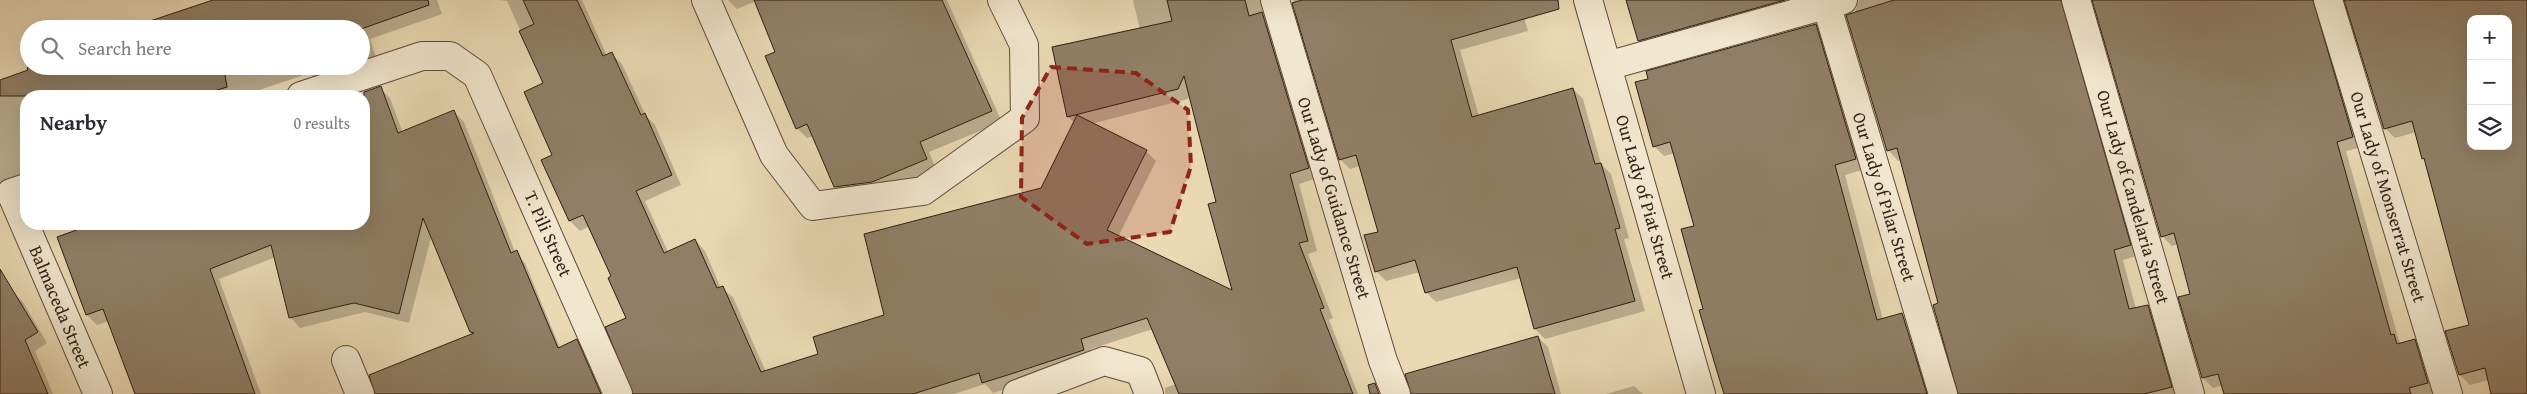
<!DOCTYPE html>
<html lang="en">
<head>
<meta charset="utf-8">
<style>
  body { margin:0; font-family:"Gentium Book Plus",serif; background:#f2f2f3; color:#2b2b33 }
  .controls { position:absolute; right:15px; top:15px; display:grid; overflow:hidden; border-radius:10px; box-shadow:0 5px 20px #0002 }
  .controls button { width:45px; height:45px; display:grid; place-items:center; padding:0; border:0; border-bottom:1px solid #e1e1e2; background:#fff; color:#2b2b33; font:25px sans-serif }
  .list { margin:0; padding:0; list-style:none }
  h2 { display:flex; justify-content:space-between; align-items:center; height:65px; margin:0; padding:0 20px; font-size:21px }
  h2 small { font-size:16px; font-weight:400; color:#7c7c81 }
  .icon { flex:none; width:28px; height:28px; fill:none; stroke:currentColor; stroke-width:2; stroke-linecap:round; stroke-linejoin:round }
  .map { position:relative; flex:none; width:2527px; height:394px; overflow:hidden }
  .search { position:absolute; background:#fff; box-shadow:0 5px 20px #0002; left:20px; top:20px; width:350px; height:55px; display:flex; align-items:center; gap:12px; box-sizing:border-box; padding:0 18px; border-radius:28px; color:#7c7c81; font-size:19px }
  .panel { position:absolute; background:#fff; box-shadow:0 5px 20px #0002; left:20px; top:90px; width:350px; height:140px; border-radius:20px }
  .map>svg:first-child { display:block }
</style>
</head>
<body>
<div class="map">
<svg width="2527" height="394" viewBox="0 0 2527 394">
  <rect width="100%" height="100%" fill="#ead9b3"/>
  <filter id="stains"><feTurbulence type="fractalNoise" baseFrequency=".004" numOctaves="4"/><feColorMatrix values="0 0 0 0 .2 0 0 0 0 .09 0 0 0 0 .02 0 0 0 .5 -.17"/></filter>
  <radialGradient id="worn" r=".72"><stop offset=".6" stop-color="#630" stop-opacity="0"/><stop offset="1" stop-color="#630" stop-opacity=".3"/></radialGradient>
  <path fill="#0003" fill-rule="evenodd" d="M 214,0 L 437,0 L 442,14 L 370,39 L 379,67 L 330,83 L 321,75 L 314,77 L 310,73 L 241,96 L 26,96 L 26,179 L 0,189 L 0,80 L 40,66 L 361,66 L 361,29 Z
    M 499,0 L 582,0 L 607,56 L 612,54 L 622,64 L 646,116 L 655,125 L 681,185 L 645,201 L 668,252 L 695,240 L 705,251 L 721,288 L 733,297 L 766,372 L 820,355 L 886,316 L 1037,203 L 1075,123 L 1068,117 L 1053,48 L 1140,30 L 1133,0 L 1273,0 L 1318,178 L 1299,184 L 1317,251 L 1308,254 L 1333,318 L 1329,320 L 1358,394 L 1165,394 L 1165,388 L 1176,384 L 1153,329 L 1091,349 L 1094,360 L 993,393 L 985,384 L 954,394 L 640,394 L 627,319 L 613,277 L 590,226 L 580,231 L 570,221 L 543,160 L 553,155 L 545,84 L 507,1 ZM 1190,94 L 1217,203 L 1234,292 L 1118,237 L 1156,161 L 1146,151 L 1091,124 L 1188,99 Z
    M 728,0 L 947,0 L 1002,122 L 929,152 L 936,169 L 883,192 L 846,197 L 835,187 L 814,136 L 807,138 L 797,128 L 777,52 L 756,1 L 737,9 Z
    M 1293,0 L 1519,0 L 1528,31 L 1460,50 L 1479,116 L 1573,89 L 1583,99 L 1601,164 L 1611,174 L 1629,238 L 1624,239 L 1645,311 L 1545,339 L 1535,329 L 1521,278 L 1436,302 L 1426,292 L 1420,272 L 1386,281 L 1376,271 L 1379,233 L 1360,166 L 1350,169 L 1340,159 Z
    M 1627,0 L 1825,0 L 1649,51 L 1639,41 Z
    M 1859,0 L 2043,0 L 2110,176 L 2120,186 L 2140,255 L 2123,260 L 2136,309 L 2148,306 L 2158,316 L 2180,394 L 1959,394 L 1940,304 L 1901,160 L 1898,161 L 1888,150 L 1847,16 L 1855,12 Z
    M 2099,0 L 2326,0 L 2363,147 L 2346,151 L 2399,341 L 2402,344 L 2415,340 L 2425,350 L 2434,394 L 2225,394 L 2223,385 L 2213,388 L 2203,378 L 2191,295 L 2178,244 L 2172,246 L 2162,236 Z
    M 2346,0 L 2527,0 L 2527,394 L 2493,394 L 2489,380 L 2470,385 L 2460,375 L 2470,326 L 2416,132 L 2395,138 L 2385,128 ZM 2471,19 L 2508,19 L 2508,146 L 2471,146 Z
    M 1815,25 L 1826,35 L 1866,169 L 1845,175 L 1883,320 L 1902,315 L 1912,325 L 1933,394 L 1725,394 L 1704,309 L 1695,226 L 1675,153 L 1664,156 L 1654,146 Z
    M 380,88 L 390,98 L 403,133 L 454,112 L 464,122 L 516,254 L 525,263 L 579,394 L 381,394 L 474,334 L 432,234 L 409,323 L 365,312 L 300,328 L 290,317 L 276,257 L 219,279 L 261,394 L 136,394 L 109,321 L 97,325 L 87,315 L 59,238 L 96,224 L 364,224 L 364,96 L 354,96 Z
    M 12,291 L 23,302 L 47,343 L 35,351 L 53,394 L 0,394 L 0,295 Z
    M 1538,337 L 1548,347 L 1561,394 L 1425,394 Z
    M 1634,386 L 1643,394 L 1606,394 Z"/>
  <path fill="#907f66" stroke="#2e1d13" fill-rule="evenodd" d="M 213,0 L 428,0 L 429,5 L 361,29 L 143,29 L 146,28 L 144,23 Z
    M 523,0 L 577,0 L 603,56 L 612,52 L 641,115 L 645,113 L 672,175 L 636,191 L 664,253 L 695,239 L 717,288 L 723,286 L 761,372 L 818,354 L 813,337 L 884,315 L 864,234 L 1041,188 L 1077,115 L 1147,150 L 1107,230 L 1232,290 L 1208,204 L 1216,202 L 1184,76 L 1178,89 L 1067,117 L 1052,47 L 1172,21 L 1167,0 L 1245,0 L 1249,16 L 1262,12 L 1309,168 L 1290,174 L 1308,241 L 1299,243 L 1324,308 L 1320,309 L 1353,394 L 1179,394 L 1147,318 L 1081,339 L 1084,350 L 1014,373 L 982,383 L 979,373 L 913,394 L 633,394 L 605,327 L 626,318 L 608,278 L 611,276 L 583,215 L 569,221 L 541,160 L 552,155 L 524,92 L 543,83 L 519,31 L 534,24 Z
    M 754,0 L 942,0 L 992,111 L 920,142 L 927,159 L 872,182 L 834,187 L 807,124 L 796,129 L 765,56 L 775,52 Z
    M 1302,0 L 1558,0 L 1559,9 L 1451,40 L 1472,117 L 1573,88 L 1595,164 L 1601,163 L 1620,228 L 1615,229 L 1635,301 L 1534,329 L 1517,267 L 1425,293 L 1415,260 L 1375,272 L 1364,235 L 1378,232 L 1356,155 L 1339,160 L 1292,3 Z
    M 1626,0 L 1785,0 L 1638,41 Z
    M 1894,0 L 2061,0 L 2131,245 L 2114,250 L 2129,309 L 2148,305 L 2172,387 L 2144,394 L 1958,394 L 1933,305 L 1938,303 L 1897,148 L 1887,151 L 1846,15 Z
    M 2092,0 L 2313,0 L 2353,137 L 2337,142 L 2391,335 L 2394,334 L 2397,344 L 2415,339 L 2428,383 L 2409,388 L 2411,394 L 2224,394 L 2218,374 L 2202,378 L 2178,297 L 2190,294 L 2174,233 L 2161,237 Z
    M 2344,0 L 2527,0 L 2527,394 L 2491,394 L 2485,368 L 2459,375 L 2445,331 L 2469,325 L 2424,158 L 2422,159 L 2412,121 L 2384,129 ZM 2471,19 L 2508,19 L 2508,146 L 2471,146 Z
    M 1816,24 L 1856,159 L 1835,165 L 1877,320 L 1902,313 L 1927,394 L 1724,394 L 1716,368 L 1699,310 L 1703,309 L 1681,229 L 1694,226 L 1670,142 L 1653,147 L 1635,82 L 1648,79 L 1646,71 Z
    M 32,66 L 251,66 L 225,75 L 227,87 L 198,96 L 0,96 L 0,80 L 28,70 L 27,68 Z
    M 381,86 L 398,133 L 454,110 L 511,253 L 517,250 L 558,348 L 577,339 L 601,394 L 375,394 L 369,375 L 474,333 L 470,332 L 423,218 L 399,314 L 354,303 L 289,318 L 271,245 L 210,269 L 255,394 L 135,394 L 103,309 L 86,315 L 57,237 L 93,224 L 364,224 L 364,92 Z
    M 0,269 L 38,332 L 25,340 L 48,394 L 0,394 Z
    M 1538,336 L 1555,394 L 1411,394 L 1405,374 Z
    M 1375,383 L 1379,394 L 1370,394 L 1368,385 Z"/>
  <g fill="none" stroke-linecap="round" stroke-linejoin="round">
    <g stroke="#5d4c3b" stroke-width="30">
      <path id="minor" d="M 706,0 L 774,155 L 813,206 L 923,191 L 1025,118 L 1024,45 L 1002,0
        M 1275,0 L 1383,361 L 1396,394
        M 1588,0 L 1701,394
        M 1825,0 L 1943,394
        M 2076,0 L 2190,394
        M 2328,0 L 2448,394
        M 1607,66 L 1843,0
        M 301,96 L 422,56 L 450,56 L 477,75 L 618,394
        M 26,188 L 11,193 L 98,394
        M 346,360 L 360,394
        M 1017,394 L 1104,361 L 1140,371 L 1149,394"/>
    </g>
    <use href="#minor" stroke="#f1e6ce" stroke-width="28"/>
  </g>
  <path fill="#8f2418" fill-opacity="0.2" stroke="#8f2418" stroke-width="4" stroke-dasharray="10 6" stroke-linejoin="round" d="M 1051,67 L 1136,73 L 1188,110 L 1191,166 L 1170,232 L 1087,244 L 1021,197 L 1022,118 Z"/>
  <g text-anchor="middle" stroke-width="5" stroke-linejoin="round" paint-order="stroke">
    <g font-size="18" fill="#2e1d13" stroke="#f1e6ce">
      <text transform="translate(1645 197) rotate(74)" y="6">Our Lady of Piat Street</text>
      <text transform="translate(1884 197) rotate(73)" y="6">Our Lady of Pilar Street</text>
      <text transform="translate(2133 197) rotate(74)" y="6">Our Lady of Candelaria Street</text>
      <text transform="translate(2388 197) rotate(73)" y="6">Our Lady of Monserrat Street</text>
      <text transform="translate(1334 198) rotate(73)" y="6">Our Lady of Guidance Street</text>
      <text transform="translate(548 234) rotate(66)" y="6">T. Pili Street</text>
      <text transform="translate(60 307) rotate(67)" y="6">Balmaceda Street</text>
    </g>
  </g>
  <rect width="100%" height="100%" filter="url(#stains)"/>
  <rect width="100%" height="100%" fill="url(#worn)"/>
</svg>
<div class="controls">
<button>+</button>
<button>−</button>
<button><svg class="icon" aria-label="layers" viewBox="0 0 24 24"><path d="M12 4l9 5-9 5-9-5zM3 14l9 5 9-5"/></svg></button>
</div>
<div class="search"><svg class="icon" aria-label="search" viewBox="0 0 24 24"><circle cx="10" cy="10" r="6"/><path d="M15 15l6 6"/></svg>Search here</div>
<section class="panel">
<h2>Nearby<small>0 results</small></h2>
<ul class="list">
</ul>
</section>
</div>
</body>
</html>
